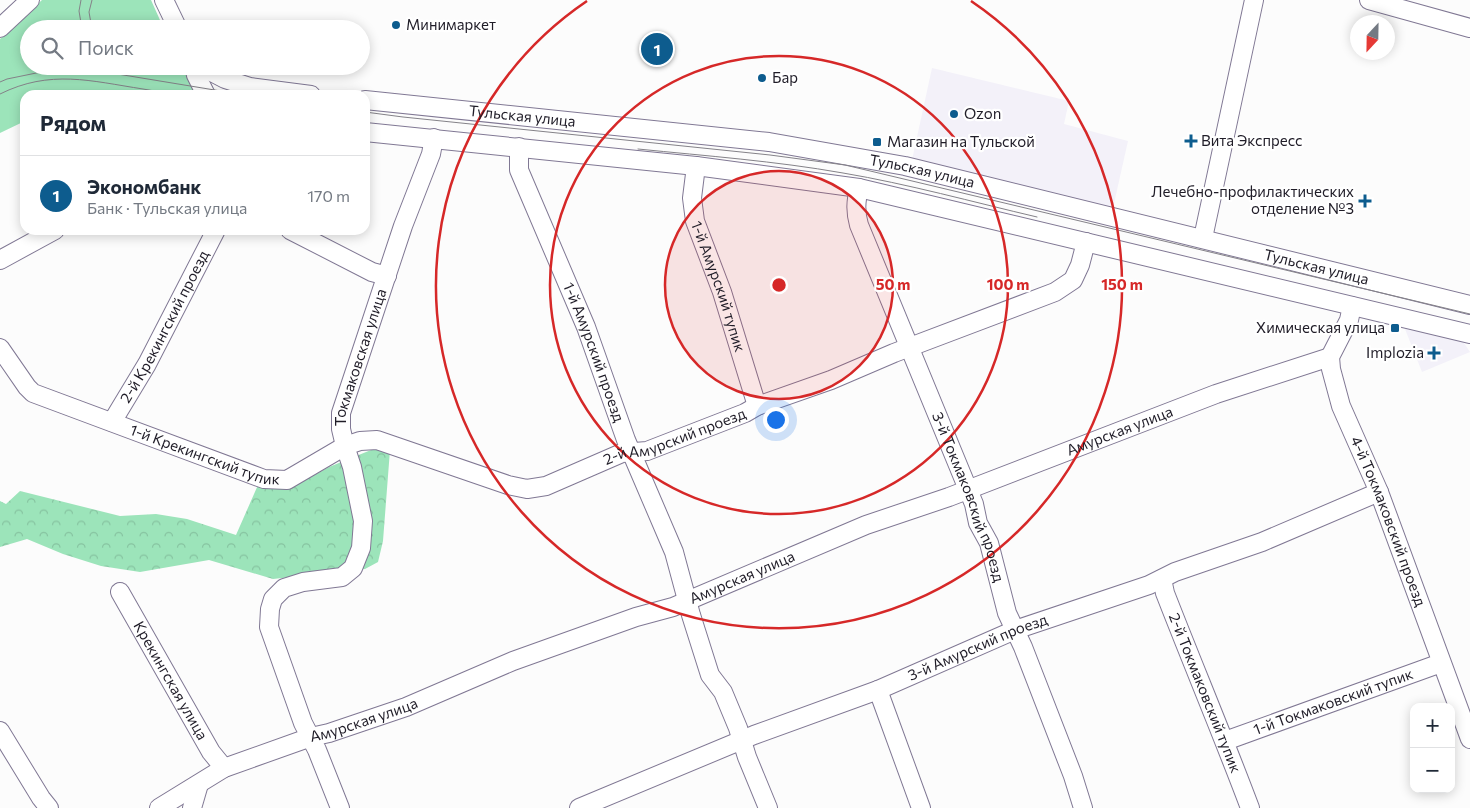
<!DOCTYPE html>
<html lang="ru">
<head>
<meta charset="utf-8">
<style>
  body { margin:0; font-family:Commissioner,sans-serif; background:#f2f2f3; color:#1f2937 }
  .controls { position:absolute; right:15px; bottom:15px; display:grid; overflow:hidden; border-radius:10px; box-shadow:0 2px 12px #0003 }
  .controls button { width:45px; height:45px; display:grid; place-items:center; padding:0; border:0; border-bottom:1px solid #e0e1e3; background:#fff; color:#1f2937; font:25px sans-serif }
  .compass { position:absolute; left:1350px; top:15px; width:45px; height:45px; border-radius:50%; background:#fff; box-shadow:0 2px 12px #0003; rotate:202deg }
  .you { position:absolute; left:775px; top:419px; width:18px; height:18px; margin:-12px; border:4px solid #fff; border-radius:50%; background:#1a73e8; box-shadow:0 0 0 8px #1a73e833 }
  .badge { display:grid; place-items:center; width:32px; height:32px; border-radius:50%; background:#0d5c8e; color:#fff; font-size:16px; font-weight:700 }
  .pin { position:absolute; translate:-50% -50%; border:2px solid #fff; box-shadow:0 1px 5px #0006 }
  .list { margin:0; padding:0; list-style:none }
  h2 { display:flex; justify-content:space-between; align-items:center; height:65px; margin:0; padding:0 20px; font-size:21px }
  h2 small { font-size:16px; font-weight:400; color:#747a83 }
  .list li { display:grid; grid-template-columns:32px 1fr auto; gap:15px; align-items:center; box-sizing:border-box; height:80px; padding:0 20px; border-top:1px solid #e0e1e3 }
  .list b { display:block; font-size:19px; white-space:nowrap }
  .list p { margin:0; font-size:16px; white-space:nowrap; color:#747a83 }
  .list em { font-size:16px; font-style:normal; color:#747a83 }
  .icon { flex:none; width:28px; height:28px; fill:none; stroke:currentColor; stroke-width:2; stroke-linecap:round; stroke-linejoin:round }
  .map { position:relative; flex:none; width:1470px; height:808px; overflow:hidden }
  .search { position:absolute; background:#fff; box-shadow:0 2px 12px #0003; left:20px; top:20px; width:350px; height:55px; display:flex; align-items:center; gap:12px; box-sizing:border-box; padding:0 18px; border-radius:28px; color:#747a83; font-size:19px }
  .panel { position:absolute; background:#fff; box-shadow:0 2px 12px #0003; left:20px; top:90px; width:350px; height:145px; border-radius:15px }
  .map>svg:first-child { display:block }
</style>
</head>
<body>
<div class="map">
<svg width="1470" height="808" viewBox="0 0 1470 808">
  <defs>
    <pattern id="forest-crowns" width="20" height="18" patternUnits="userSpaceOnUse" patternTransform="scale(1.25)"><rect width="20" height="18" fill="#9ce4ba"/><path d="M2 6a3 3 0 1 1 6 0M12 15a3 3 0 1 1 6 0" fill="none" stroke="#86c3a0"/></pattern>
  </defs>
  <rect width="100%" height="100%" fill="#fcfcfc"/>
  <path fill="#f3f1f9" d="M 932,68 L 1069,101 L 1064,124 L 1128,141 L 1113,208 L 912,160 Z
    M 1403,324 L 1457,337 L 1464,343 L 1470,352 L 1422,372 Z"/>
  <path fill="#9ce4ba" d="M 42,0 L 151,0 L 164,29 L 29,29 L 29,66 L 182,66 L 197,95 L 25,95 L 25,121 L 0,133 L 0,39 Z"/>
  <path fill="url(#forest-crowns)" d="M 376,448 L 390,450 L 383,541 L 378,562 L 365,569 L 273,579 L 209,560 L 140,572 L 101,566 L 63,554 L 27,539 L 0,547 L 0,501 L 6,504 L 20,491 L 120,516 L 156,514 L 187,519 L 236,535 L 258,485 L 289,489 L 329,467 Z"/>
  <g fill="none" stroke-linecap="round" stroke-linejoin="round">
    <g stroke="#807894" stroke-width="20">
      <g id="minor">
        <path d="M 164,0 L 178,29"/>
        <path d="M 1369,0 L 1470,28"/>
        <path d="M 0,28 L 30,0"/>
        <path d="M 194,66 L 196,75 L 206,95"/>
        <path d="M 200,66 L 225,79 L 250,87 L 311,95"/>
        <path id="s1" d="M 365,100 L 769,142 L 905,166 L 1470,305"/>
        <path d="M 365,132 L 696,166 L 859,188 L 1470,334"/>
        <path id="s2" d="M 519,147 L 519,170 L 586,327 L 626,440 L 674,552 L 691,615 L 710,675 L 723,692 L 738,728 L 747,757 L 768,808"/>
        <path id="s3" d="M 696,166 L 692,198 L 695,221 L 722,292 L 757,406"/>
        <path id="s4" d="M 859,188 C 856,201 855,211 859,225 L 974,504 L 978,523 L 989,543 L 1007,613 L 1023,647 L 1073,776 L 1083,808"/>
        <path d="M 290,230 L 372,272 L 387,276"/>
        <path d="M 1203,238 L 1254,0"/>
        <path d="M 0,260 L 55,230"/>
        <path id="s5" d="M 1352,306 L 1349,320 L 1330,357 L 1331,369 L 1341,406 L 1379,492 L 1470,739"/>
        <path id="s6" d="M 0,348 L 27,387 L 33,393 L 264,479 L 287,480 L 345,446 L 360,441 L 377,440 L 508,485 L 527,489 L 546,486 L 622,453 L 647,451 L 745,413 L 757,406 L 831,380 L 894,353 L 1055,292 L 1073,280 L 1080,265 L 1086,242"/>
        <path id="s7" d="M 112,422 L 147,364 L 216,230"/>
        <path id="s8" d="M 1162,579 L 1165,593 C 1193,665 1223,736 1250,808"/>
        <path id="s9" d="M 120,592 L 211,752 L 224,768"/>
        <path d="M 878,690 L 921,808"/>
        <path d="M 0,731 L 41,798 L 49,808"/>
        <path id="s10" d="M 1225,741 L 1441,663"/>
        <path id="s11" d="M 159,808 L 224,768 L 311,737 L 329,733 L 406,707 L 513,661 L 636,617 L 673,607 L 866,525 L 949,497 L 1216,394 L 1330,357"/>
        <path d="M 192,808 L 199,784"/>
        <path id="s12" d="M 340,808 L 317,750 L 303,723 L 269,627 L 270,609 L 273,599 L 284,588 L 303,582 L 342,577 L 353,568 L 361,548 L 363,521 L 352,467 L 345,446 L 341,429 L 341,413 L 403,226 L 431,154 L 434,138"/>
        <path id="s13" d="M 579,808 L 754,735 L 878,690 L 1015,630 L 1149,585 L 1175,572 L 1262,542 L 1379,492"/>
      </g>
    </g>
    <use href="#minor" stroke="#fff" stroke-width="18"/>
    <path stroke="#848288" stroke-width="1" d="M 81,0 L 79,11 L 82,29
      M 92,0 L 89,12 L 92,29
      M 0,82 L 7,79 L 46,71 L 87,69 L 245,95
      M 0,94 C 50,69 91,81 143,89 C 158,92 173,93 189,95
      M 365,112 L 403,117 L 770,155 L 845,165 L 1470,314
      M 638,149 C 707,156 775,161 843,173 C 908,184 973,202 1037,217"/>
  </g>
  <circle cx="779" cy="285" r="114" fill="#d62828" fill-opacity=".12"/>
  <g fill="none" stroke="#d62828" stroke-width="2.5">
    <circle cx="779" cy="285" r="114"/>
    <circle cx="779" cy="285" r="229"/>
    <path d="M971 1A343 343 0 1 1 587 1"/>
  </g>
  <g fill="#0d5c8e" stroke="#fff" stroke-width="2">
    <circle cx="396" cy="25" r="5"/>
    <circle cx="762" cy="78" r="5"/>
    <circle cx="954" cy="114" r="5"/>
    <path d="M1188.5 133.5h5v5h5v5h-5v5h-5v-5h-5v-5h5z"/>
    <rect x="872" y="137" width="10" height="10" rx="2.5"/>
    <path d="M1362.5 193.5h5v5h5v5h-5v5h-5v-5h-5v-5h5z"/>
    <rect x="1390" y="323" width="10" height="10" rx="2.5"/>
    <path d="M1431.5 345.5h5v5h5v5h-5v5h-5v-5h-5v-5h5z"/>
  </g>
  <g text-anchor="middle" stroke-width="4.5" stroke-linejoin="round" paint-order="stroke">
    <g font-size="15" fill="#201d28" stroke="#fff" text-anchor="start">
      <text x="406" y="30">Минимаркет</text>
      <text x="772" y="83">Бар</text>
      <text x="964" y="119">Ozon</text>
      <text x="1201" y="146">Вита Экспресс</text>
      <text x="887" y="147">Магазин на Тульской</text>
      <text x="1354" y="197" text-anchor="end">Лечебно-профилактических<tspan x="1354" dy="17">отделение №3</tspan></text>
      <text x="1385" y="333" text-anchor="end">Химическая улица</text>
      <text x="1424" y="358" text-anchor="end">Implozia</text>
    </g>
    <g font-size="15" fill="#201d28" stroke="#fff">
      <text dy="5" stroke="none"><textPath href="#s1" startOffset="158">Тульская улица</textPath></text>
      <text dy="5" stroke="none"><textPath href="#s1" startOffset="562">Тульская улица</textPath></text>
      <text dy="5" stroke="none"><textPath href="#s1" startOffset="968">Тульская улица</textPath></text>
      <text dy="5" stroke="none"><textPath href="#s3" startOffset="125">1-й Амурский тупик</textPath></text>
      <text dy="5" stroke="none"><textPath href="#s7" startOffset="109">2-й Крекингский проезд</textPath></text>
      <text dy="5" stroke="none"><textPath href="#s2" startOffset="220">1-й Амурский проезд</textPath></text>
      <text dy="5" stroke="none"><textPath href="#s12" startOffset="530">Токмаковская улица</textPath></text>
      <text dy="5" stroke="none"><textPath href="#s11" startOffset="1034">Амурская улица</textPath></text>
      <text dy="5" stroke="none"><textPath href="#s6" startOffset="741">2-й Амурский проезд</textPath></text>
      <text dy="5" stroke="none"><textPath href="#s6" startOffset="239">1-й Крекингский тупик</textPath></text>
      <text dy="5" stroke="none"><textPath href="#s4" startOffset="331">3-й Токмаковский проезд</textPath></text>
      <text dy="5" stroke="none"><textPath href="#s5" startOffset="231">4-й Токмаковский проезд</textPath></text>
      <text dy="5" stroke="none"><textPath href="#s11" startOffset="629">Амурская улица</textPath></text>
      <text dy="5" stroke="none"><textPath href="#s13" startOffset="430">3-й Амурский проезд</textPath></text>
      <text dy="5" stroke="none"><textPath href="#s9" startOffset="102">Крекингская улица</textPath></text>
      <text dy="5" stroke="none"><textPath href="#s8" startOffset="122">2-й Токмаковский тупик</textPath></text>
      <text dy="5" stroke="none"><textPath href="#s10" startOffset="115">1-й Токмаковский тупик</textPath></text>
      <text dy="5" stroke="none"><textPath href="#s11" startOffset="224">Амурская улица</textPath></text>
    </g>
  </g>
  <circle cx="779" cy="285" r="8" fill="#d62828" stroke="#fff" stroke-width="2.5"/>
  <g font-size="15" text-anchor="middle" font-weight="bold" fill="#d62828" stroke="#fff" stroke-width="4.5" stroke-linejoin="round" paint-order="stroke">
    <text x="893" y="290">50 m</text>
    <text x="1008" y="290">100 m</text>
    <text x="1122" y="290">150 m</text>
  </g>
</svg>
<div class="controls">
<button>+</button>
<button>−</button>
</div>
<svg class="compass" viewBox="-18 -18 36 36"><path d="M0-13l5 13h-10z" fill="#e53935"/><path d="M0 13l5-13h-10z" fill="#747a83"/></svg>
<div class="you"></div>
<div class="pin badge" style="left:657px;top:49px">1</div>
<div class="search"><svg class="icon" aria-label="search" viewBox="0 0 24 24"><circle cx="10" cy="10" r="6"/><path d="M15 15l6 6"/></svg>Поиск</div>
<section class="panel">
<h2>Рядом<small></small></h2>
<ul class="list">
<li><span class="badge">1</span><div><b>Экономбанк</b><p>Банк · Тульская улица</p></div><em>170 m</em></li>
</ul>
</section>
</div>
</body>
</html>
